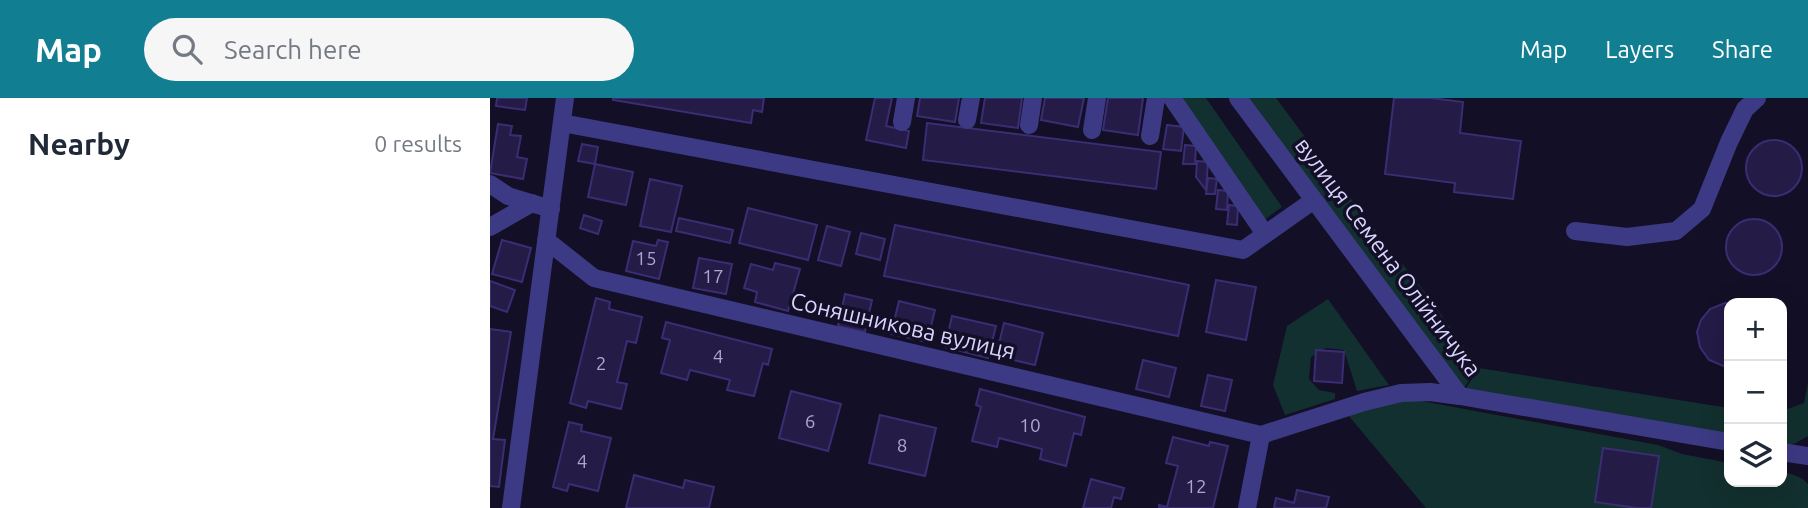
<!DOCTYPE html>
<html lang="en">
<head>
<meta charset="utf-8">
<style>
  body { margin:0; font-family:Ubuntu,sans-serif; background:#f6f6f7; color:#1f2937 }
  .controls { position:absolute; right:21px; bottom:21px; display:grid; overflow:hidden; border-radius:14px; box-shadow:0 7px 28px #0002 }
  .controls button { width:63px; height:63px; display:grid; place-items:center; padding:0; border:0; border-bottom:2px solid #e0e1e3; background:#fff; color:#1f2937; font:35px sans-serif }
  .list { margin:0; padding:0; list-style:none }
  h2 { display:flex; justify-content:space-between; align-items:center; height:91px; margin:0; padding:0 28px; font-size:30px }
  h2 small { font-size:23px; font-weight:400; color:#747a83 }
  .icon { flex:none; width:38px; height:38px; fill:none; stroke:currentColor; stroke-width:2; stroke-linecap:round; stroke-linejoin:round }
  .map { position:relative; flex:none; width:1318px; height:410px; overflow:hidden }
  header { display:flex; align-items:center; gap:42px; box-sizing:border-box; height:98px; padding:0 35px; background:#117e91; color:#fff }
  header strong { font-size:33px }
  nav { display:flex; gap:38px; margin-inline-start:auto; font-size:24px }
  .search { width:490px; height:63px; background:#f6f6f7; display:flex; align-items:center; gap:18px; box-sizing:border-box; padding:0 24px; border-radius:38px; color:#747a83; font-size:26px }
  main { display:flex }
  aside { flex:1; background:#fff }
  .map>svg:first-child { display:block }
</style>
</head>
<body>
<header>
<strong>Map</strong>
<div class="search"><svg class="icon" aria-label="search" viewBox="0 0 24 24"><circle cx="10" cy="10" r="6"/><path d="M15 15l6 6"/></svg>Search here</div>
<nav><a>Map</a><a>Layers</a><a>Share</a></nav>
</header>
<main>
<aside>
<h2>Nearby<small>0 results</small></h2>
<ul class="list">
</ul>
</aside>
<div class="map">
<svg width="1318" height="410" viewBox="0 0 1318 410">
  <rect width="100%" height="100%" fill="#130f26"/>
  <path fill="#12302f" d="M 680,0 L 716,0 L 792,109 L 771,124 Z
    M 750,0 L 786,0 L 873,117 L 938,198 L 988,269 L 970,296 Z
    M 838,201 L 899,287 L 867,293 L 854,252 L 836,250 L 821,259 L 819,281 L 829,292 L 845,295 L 845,301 L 795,317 L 783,287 L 797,228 Z
    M 989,270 L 1239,310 L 1239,342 L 972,296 Z
    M 1318,285 L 1318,338 L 1304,346 L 1292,348 L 1292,313 L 1314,305 Z
    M 926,302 L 1168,347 L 1192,356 L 1239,365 L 1239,384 L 1292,384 L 1292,374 C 1302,376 1311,378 1318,386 L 1318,410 L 936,410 L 858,317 L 905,303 Z"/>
  <path fill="#241b47" stroke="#3b2d73" stroke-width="2" d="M 7,0 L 37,0 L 35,12 L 6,8 Z
    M 123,0 L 274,0 L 272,14 L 263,12 L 261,25 L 123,2 Z
    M 385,0 L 402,0 L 396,28 L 419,33 L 416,50 L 376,42 Z
    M 430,0 L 469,0 L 465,24 L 427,18 Z
    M 495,0 L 532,0 L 528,30 L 491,25 Z
    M 555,0 L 594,0 L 588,29 L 551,22 Z
    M 618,0 L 653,0 L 648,37 L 613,32 Z
    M 904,0 L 941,0 L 973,4 L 970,35 L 1031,43 L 1023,101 L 964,94 L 965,85 L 895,76 Z
    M 437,25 L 671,54 L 666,91 L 433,62 Z
    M 8,26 L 22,28 L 20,37 L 31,38 L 27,59 L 37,61 L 33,81 L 0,75 Z
    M 677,27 L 694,29 L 691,53 L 673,51 Z
    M1256 70a28 28 0 1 1 56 0a28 28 0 1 1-56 0Z
    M 92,46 L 108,49 L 105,66 L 88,63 Z
    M 695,47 L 706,48 L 705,66 L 693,66 Z
    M 707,63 L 718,64 L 716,92 L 706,79 Z
    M 105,66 L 143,74 L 136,107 L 98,99 Z
    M 718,80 L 727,81 L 725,96 L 716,96 Z
    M 160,81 L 192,88 L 181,134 L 150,128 Z
    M 728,92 L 738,93 L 737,112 L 726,111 Z
    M 739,107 L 748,108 L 747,127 L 737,126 Z
    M 258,110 L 327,127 L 318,162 L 249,145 Z
    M 94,117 L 112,123 L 108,136 L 90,130 Z
    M 189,120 L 243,132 L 240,145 L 186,133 Z
    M1236 149a28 28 0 1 1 56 0a28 28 0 1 1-56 0Z
    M 405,127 L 699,187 L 688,238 L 394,178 Z
    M 337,128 L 360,134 L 351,168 L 328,162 Z
    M 371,135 L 395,141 L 390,162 L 366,156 Z
    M 12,142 L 41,150 L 32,184 L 2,176 Z
    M 168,142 L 178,144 L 169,181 L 136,173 L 143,143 L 166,148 Z
    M 209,160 L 242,166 L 236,196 L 203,190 Z
    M 285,165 L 310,171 L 298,213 L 265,204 L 267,194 L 254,190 L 261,166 L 283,172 Z
    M 726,182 L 766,189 L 756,242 L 716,234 Z
    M 0,183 L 25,192 L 17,214 L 0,208 Z
    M 355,196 L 382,202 L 375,234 L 348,228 Z
    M 106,200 L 120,204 L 119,211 L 152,219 L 146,245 L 137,243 L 127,284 L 137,286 L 131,311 L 98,303 L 96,310 L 80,305 Z
    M 409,203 L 445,212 L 437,244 L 401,236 Z
    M 1235,205 L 1242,205 L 1239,205 L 1239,269 L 1236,269 L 1219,262 L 1210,249 L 1207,234 L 1211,222 L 1220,211 Z
    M 462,218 L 506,228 L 498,260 L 455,249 Z
    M 176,224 L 282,251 L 278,267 L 273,265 L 264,298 L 237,292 L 240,282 L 200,272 L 197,282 L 171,275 L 180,242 L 172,240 Z
    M 514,225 L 553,235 L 545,267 L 506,258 Z
    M 0,231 L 21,234 L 3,341 L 15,342 L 9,389 L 0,388 Z
    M 826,252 L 854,254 L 852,285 L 824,283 Z
    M 653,262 L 686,270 L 679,299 L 646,291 Z
    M 718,277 L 742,282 L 735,313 L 711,308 Z
    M 490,291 L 595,319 L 591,337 L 584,335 L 576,368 L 550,361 L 552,351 L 509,340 L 507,349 L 482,343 L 491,309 L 486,307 Z
    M 301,293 L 351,306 L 338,353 L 289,340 Z
    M 390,317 L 446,330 L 435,378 L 379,365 Z
    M 79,324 L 92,327 L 91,333 L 121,340 L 108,393 L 79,386 L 77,393 L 63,389 Z
    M 683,339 L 719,348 L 720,344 L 738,348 L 723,410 L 669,410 L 669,407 L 677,409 L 688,368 L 676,365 Z
    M 1113,350 L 1169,358 L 1161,410 L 1147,410 L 1105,404 Z
    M 144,377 L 193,390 L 195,382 L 224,389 L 219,410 L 136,410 Z
    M 601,381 L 634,390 L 631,401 L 624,399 L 621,410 L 593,410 Z
    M 807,392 L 839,399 L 836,410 L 784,410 L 786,400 L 804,405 Z"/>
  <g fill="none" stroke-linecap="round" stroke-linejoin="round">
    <path stroke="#3d3a85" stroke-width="18" d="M 682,0 L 775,136
      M 748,0 L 970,298 L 1239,344
      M 477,22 L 481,0
      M 412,24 L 416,0
      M 72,25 L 753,152 L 824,102
      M 539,27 L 543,0
      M 602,32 L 607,0
      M 660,38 L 666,0
      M 0,86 L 18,98 L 61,111
      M 0,129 L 42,105
      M 1085,133 L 1137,139 L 1186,133 L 1212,111 L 1239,44 L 1255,11 L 1267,0
      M 56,142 L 104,180 L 771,337 L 757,410
      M 771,337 L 874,304 L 911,295 L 940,294 L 970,298
      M 1292,354 L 1318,358
      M 21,410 L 75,0"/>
  </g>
  <g text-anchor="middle" stroke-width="7" stroke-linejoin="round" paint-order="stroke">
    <g font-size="19" fill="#aca6d1">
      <text x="156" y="167">15</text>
      <text x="223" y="185">17</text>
      <text x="228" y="265">4</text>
      <text x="111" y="272">2</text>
      <text x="320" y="330">6</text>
      <text x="540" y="334">10</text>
      <text x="412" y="354">8</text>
      <text x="92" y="370">4</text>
      <text x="706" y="395">12</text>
    </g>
    <g font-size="23" fill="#d9d4ff" stroke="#130f26">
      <text transform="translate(898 159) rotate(53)" y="8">вулиця Семена Олійничука</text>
      <text transform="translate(413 228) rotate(13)" y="8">Соняшникова вулиця</text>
    </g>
  </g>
</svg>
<div class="controls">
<button>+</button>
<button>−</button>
<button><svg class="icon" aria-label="layers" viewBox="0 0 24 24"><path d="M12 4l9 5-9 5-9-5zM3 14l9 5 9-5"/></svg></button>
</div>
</div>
</main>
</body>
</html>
